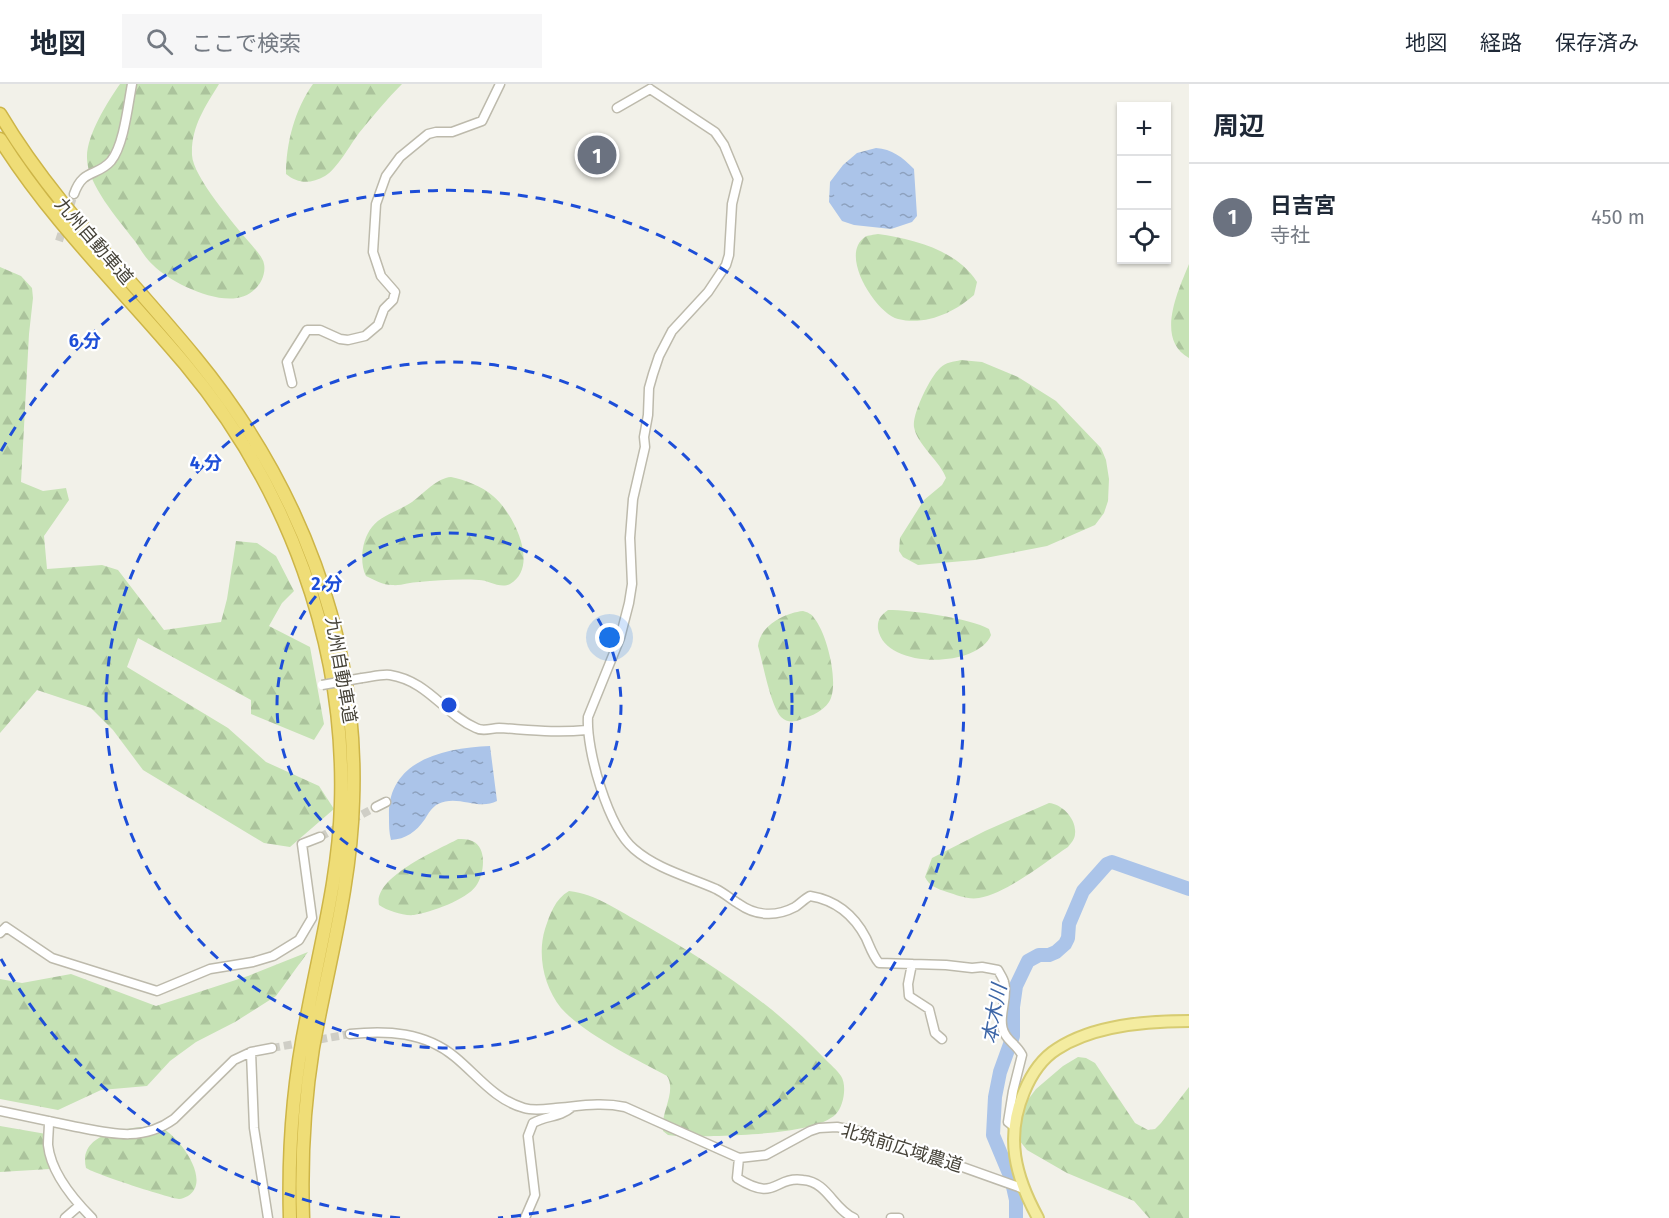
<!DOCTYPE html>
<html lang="ja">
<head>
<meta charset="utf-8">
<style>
  body { margin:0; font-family:"Fira Sans","Noto Sans JP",sans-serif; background:#f6f6f7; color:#1f2937 }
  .controls { position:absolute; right:18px; top:18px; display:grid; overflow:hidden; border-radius:0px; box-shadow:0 2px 4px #0004 }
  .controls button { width:54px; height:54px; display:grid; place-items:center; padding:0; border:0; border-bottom:2px solid #e0e1e3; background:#fff; color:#1f2937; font:30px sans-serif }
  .you { position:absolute; left:610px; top:554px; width:21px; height:21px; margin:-15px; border:4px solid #fff; border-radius:50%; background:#1a73e8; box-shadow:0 0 0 9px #1a73e833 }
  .badge { display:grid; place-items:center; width:39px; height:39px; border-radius:50%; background:#e46b2e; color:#fff; font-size:20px; font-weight:700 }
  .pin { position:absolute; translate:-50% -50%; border:3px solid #fff; box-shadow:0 2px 6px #0006 }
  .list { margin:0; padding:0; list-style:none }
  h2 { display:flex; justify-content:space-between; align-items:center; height:78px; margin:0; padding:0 24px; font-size:26px }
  h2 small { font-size:20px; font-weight:400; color:#747a83 }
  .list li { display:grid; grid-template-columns:39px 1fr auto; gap:18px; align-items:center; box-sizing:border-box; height:108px; padding:0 24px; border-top:2px solid #e0e1e3 }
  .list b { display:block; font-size:22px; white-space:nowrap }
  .list p { margin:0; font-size:20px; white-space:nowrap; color:#747a83 }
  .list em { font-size:20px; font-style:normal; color:#747a83 }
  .icon { flex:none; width:33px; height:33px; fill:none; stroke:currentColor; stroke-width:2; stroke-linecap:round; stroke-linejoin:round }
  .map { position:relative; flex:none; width:1189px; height:1134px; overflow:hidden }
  header { display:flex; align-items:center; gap:36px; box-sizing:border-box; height:84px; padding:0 30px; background:#fff; border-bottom:2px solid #e0e1e3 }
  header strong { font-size:28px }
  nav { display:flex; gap:33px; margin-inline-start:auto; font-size:21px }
  .search { width:420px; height:54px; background:#f6f6f7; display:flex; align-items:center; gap:15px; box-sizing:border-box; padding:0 21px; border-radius:0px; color:#747a83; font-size:22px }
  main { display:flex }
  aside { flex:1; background:#fff }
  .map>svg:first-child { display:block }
</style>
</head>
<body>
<header>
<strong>地図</strong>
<div class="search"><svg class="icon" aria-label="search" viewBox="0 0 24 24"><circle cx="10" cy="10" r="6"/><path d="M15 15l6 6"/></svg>ここで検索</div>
<nav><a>地図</a><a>経路</a><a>保存済み</a></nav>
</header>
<main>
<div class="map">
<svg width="1189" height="1134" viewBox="0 0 1189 1134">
  <defs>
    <pattern id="forest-firs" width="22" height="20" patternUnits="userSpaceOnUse" patternTransform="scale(1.5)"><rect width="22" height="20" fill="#c6e2b5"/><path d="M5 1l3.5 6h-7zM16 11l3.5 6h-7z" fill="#abc39c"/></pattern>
    <pattern id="water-ripples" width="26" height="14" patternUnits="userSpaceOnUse" patternTransform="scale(1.5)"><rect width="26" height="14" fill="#abc4e9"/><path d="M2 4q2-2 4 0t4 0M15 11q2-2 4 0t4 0" fill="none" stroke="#8da1be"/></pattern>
  </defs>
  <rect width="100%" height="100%" fill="#f2f1e9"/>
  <path fill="url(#forest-firs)" d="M 120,0 L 219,0 C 205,23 191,43 192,71 C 193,93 234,140 249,158 C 254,164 263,173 264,180 C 266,189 261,200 255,205 C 232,230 172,200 153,181 C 145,174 140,164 134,156 C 118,135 87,100 87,74 C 86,52 108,17 120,0 Z
    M 313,0 L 402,0 C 387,15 373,32 359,49 C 350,61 337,85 325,92 C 311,100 298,100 286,90 C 286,59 295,25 313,0 Z
    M 878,150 C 913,155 957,166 977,198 L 974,211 C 955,228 926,242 898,235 C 877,230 838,171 865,153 C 868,151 874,151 878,150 Z
    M 1189,180 L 1189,274 C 1155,255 1178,207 1189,180 Z
    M 0,183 L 21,192 L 32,204 L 33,214 L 29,250 L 21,398 L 43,407 L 66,404 L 69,416 L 44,452 L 47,485 L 102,481 L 118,486 L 164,546 L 221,538 L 227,515 L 236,457 L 257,459 L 276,472 L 294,507 L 282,519 L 269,542 L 310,563 L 324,640 L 314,656 L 251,630 L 251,616 L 138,554 L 127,583 L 228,644 L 266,678 L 319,702 L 334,725 L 290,763 L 264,759 L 143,686 L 113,646 L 91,624 L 37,606 L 0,649 Z
    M 961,276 L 982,278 L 1018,293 L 1056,317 L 1101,364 L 1106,376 L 1109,395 L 1108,417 L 1104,429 L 1095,441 L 1047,462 L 975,476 L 918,481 L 903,473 L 899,467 L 900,454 L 924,416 L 942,401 L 946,394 C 941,378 917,361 914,343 C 912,330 930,293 940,284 C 946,278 953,278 961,276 Z
    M 451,393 C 465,396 482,402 493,412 C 512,427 541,482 510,500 C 500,505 488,496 479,496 C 459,495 439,496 419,498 C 410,498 401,502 392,501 C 383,501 374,496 366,492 C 359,478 362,455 372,443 C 381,431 401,426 412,418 C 424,409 437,394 451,393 Z
    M 888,526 C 911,526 970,534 989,545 L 991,551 C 978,584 885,586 878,545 C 877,536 881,531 888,526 Z
    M 803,527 C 807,528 812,530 814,534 C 827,549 840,601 829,618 C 823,627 812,632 802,635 C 795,638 787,639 781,633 C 770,620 763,579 758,562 C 760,542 784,529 803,527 Z
    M 1049,719 C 1062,720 1077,735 1075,750 C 1075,755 1071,759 1068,763 C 1045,778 1006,810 979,814 C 968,816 957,811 947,808 C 938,805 929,802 925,793 L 932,774 L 985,747 Z
    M 458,755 C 462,755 468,755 472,757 C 488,763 484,791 476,802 C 466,816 431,828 414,831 C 403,832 388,827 379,821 C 373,793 438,766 458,755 Z
    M 569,807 C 596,810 619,827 643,840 C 709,878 772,919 825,975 C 830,980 837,986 841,992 C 847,1001 844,1022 836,1030 C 813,1053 718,1051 685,1053 L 668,1051 L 663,1047 C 660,1029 677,1008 667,992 C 636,975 584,950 561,924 C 544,903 537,871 545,845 C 550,830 555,815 569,807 Z
    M 308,868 L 276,912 L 235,938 L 196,958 L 170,977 L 147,1002 L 101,1006 L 58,1026 L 0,1015 L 0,895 L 22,899 L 71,890 L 156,922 L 248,892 Z
    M 1078,973 L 1086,974 L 1095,979 L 1135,1039 L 1148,1046 L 1155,1045 L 1161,1039 L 1189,1003 L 1189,1134 L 1149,1134 L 1134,1117 L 1067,1089 L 1027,1066 L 1019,1056 L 1018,1029 L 1036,1005 L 1063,982 Z
    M 0,1042 L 52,1051 L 50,1085 L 0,1088 Z
    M 158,1042 C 177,1049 213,1096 188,1112 C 185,1113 182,1115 179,1115 C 169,1114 95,1090 86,1084 C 77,1046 134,1043 158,1042 Z"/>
  <path fill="url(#water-ripples)" d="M 876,64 C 892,65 902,73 914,85 L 917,132 L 912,138 L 891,145 L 854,141 L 842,137 L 829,118 L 830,98 L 843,81 L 857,69 Z
    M 490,662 L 497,717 C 478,727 458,710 438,720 C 432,723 428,730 425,735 C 416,748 406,755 391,756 C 389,749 389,741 389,733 C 387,676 444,664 490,662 Z"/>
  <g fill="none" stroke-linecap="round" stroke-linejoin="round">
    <path stroke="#abc4e9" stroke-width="14" d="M 1016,1134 L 1016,1116 L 1011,1094 L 993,1051 L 995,1013 L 1000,988 L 1013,952 L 1013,923 L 1016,902 L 1028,877 L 1039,871 L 1049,871 L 1056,868 L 1065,860 L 1068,854 L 1069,840 L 1083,807 L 1107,780 L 1112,778 L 1189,805"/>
    <path stroke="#cfcec6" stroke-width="8" stroke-dasharray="8 4" stroke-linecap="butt" d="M 59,157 L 74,110
      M 320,753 L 376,723
      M 272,964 L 350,950"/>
    <g stroke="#bdbaac" stroke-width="11">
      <path id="minor" d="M 650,5 L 715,48 L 724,61 L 738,95 L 732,120 L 729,171 L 726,181 L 708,208 L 672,247 L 659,272 L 653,290 L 649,304 L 648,331 L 644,353 L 645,363 L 633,415 L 630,454 L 632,500 L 629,519 L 620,554 L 588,633 C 586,666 608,743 634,765 C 657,785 689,793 716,805 C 724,809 731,815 739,820 C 756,832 776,833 795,823 C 800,820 804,815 810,812 C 835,816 854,831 866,854 C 870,863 873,872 879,879 L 946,881 L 972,884 L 982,883 L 998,886 C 1000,890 1003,894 1004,898 C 1009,914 996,935 1005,950 C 1009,958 1017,961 1022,971 L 1013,1007 L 1008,1038 L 1013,1042
        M 617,24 L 650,5
        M 74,110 C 83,84 97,93 111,77 C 124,61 128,21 132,0
        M 292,299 L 287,278 L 307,246 L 320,246 L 340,255 L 348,256 L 365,252 L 378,241 L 384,225 L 393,216 L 395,208 L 381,192 L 373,168 L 376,120 L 386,92 L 400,73 L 428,50 L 436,48 L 452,48 L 482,37 L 500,0
        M 362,594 C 371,593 381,590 390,591 C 428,597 444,630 476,644 C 483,648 492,644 499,644 C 531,646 555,649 587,646
        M 376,723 L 386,718
        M 0,849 L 6,843 L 52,874 L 157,907 L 210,885 L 253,878 L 273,872 L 299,856 L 312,834 L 302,760 L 320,753
        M 912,880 L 908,900 L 909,912 L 929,925 L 935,949 L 942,955
        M 350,950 C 387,946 425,948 455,973 C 477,991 495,1016 524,1024 C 534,1027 546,1025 556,1024 C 580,1022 601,1018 625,1023 L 739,1074 L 766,1071 L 810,1047 L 819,1044 L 837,1043 L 867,1049 L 1024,1105
        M 251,968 L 254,1044 L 268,1134
        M 0,1027 C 24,1032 48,1037 72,1042 C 109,1049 141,1059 174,1035 L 234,976 L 251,968 L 272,964
        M 49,1037 C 49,1045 48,1054 48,1061 C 51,1089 73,1115 92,1134
        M 739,1074 L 737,1094 C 777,1119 773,1092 803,1096 C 828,1098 833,1125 854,1134
        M 65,1134 L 80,1121
        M 525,1134 L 535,1111 L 528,1052 L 533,1039 C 547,1031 559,1034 572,1023
        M 891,1134 L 899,1134"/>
    </g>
    <g stroke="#d7cc72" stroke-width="14">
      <path id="major" d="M 1038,1134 C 1015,1092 1005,1053 1024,1008 C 1031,991 1041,975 1057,965 C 1094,941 1146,937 1189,937"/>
    </g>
    <g stroke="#cdb548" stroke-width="15">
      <path id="highway" d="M 0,30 C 54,121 129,192 195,273 C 298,398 359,553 353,717 C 351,801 328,881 313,964 C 304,1020 301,1077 303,1134
        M 0,55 C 52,138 123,206 185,280 C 288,403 346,560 341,720 C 339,792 320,862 307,932 C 293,999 288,1066 290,1134"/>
    </g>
    <use href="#minor" stroke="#fff" stroke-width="8"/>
    <use href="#major" stroke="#f4eca0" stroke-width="10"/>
    <use href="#highway" stroke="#efdd77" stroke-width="12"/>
    <g stroke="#bdbaac" stroke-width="11" stroke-linecap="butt">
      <path id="minor-bridge" d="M 322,601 L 362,594"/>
    </g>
    <use href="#minor-bridge" stroke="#fff" stroke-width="8"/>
  </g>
  <g fill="none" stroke="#1d4ed8" stroke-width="3" stroke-dasharray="10 8">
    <circle cx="449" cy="621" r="172"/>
    <circle cx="449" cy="621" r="343"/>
    <path d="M400 1134A515 515 0 0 1 1 875M1 367A515 515 0 1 1 498 1134"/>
  </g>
  <g text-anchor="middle" stroke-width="4.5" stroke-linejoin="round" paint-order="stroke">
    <g font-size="18" fill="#454238" stroke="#fff">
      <text transform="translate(94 157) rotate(49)" y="6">九州自動車道</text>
      <text transform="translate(341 586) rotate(80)" y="6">九州自動車道</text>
      <text transform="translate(902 1064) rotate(17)" y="6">北筑前広域農道</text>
    </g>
    <g font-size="20" font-style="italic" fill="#3c65a6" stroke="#fff">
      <text transform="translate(994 930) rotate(-80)" y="7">本木川</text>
    </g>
  </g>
  <circle cx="449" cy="621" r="9" fill="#1d4ed8" stroke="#fff" stroke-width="3"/>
  <g font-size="18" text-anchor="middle" font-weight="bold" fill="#1d4ed8" stroke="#fff" stroke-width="4.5" stroke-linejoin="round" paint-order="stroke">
    <text x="85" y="263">6 分</text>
    <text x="206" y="385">4 分</text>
    <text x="327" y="506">2 分</text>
  </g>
</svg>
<div class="controls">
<button>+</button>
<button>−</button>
<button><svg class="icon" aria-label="locate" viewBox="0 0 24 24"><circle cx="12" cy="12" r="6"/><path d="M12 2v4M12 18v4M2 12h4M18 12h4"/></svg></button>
</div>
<div class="you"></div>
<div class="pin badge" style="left:597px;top:71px;background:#6b7280">1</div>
</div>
<aside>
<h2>周辺<small></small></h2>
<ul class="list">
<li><span class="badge" style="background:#6b7280">1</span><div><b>日吉宮</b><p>寺社</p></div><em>450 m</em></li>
</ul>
</aside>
</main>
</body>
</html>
